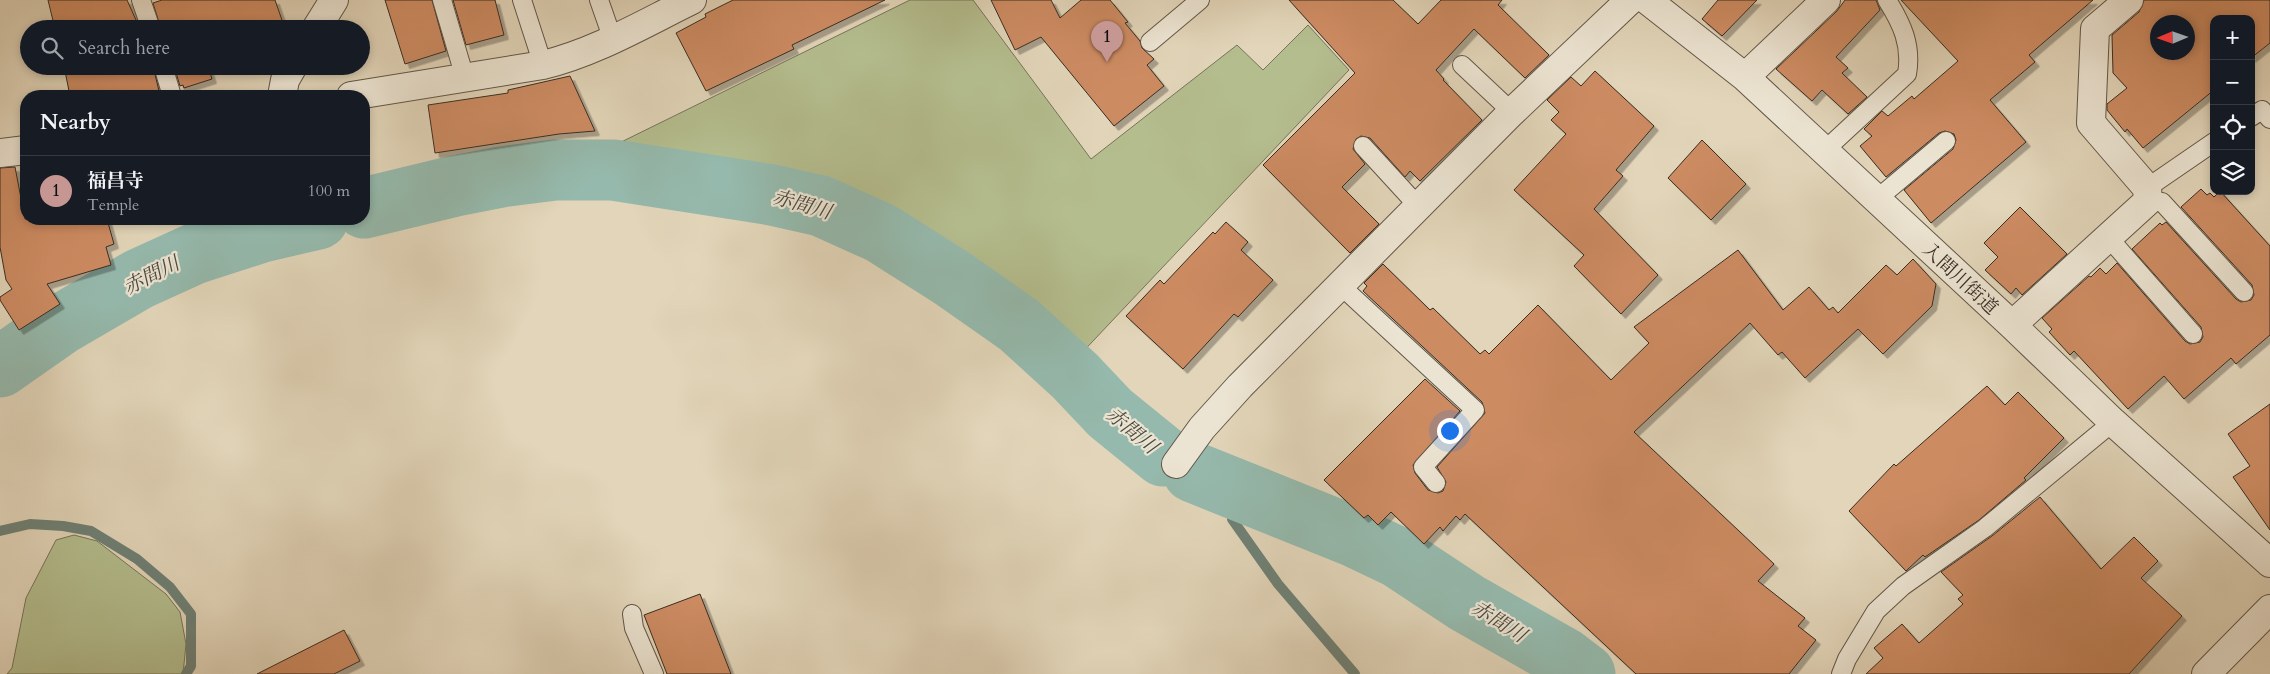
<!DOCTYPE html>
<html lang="en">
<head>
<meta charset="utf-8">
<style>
  body { margin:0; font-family:Cardo,"Noto Serif JP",serif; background:#20242c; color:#f1f3f6 }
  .controls { position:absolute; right:15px; top:15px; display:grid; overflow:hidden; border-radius:10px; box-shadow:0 2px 8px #0003 }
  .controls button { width:45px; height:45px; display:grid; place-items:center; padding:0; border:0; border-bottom:1px solid #363941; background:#171b24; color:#f1f3f6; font:25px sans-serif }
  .compass { position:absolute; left:2150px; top:15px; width:45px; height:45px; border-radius:50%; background:#171b24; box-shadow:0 2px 8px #0003; rotate:268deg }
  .you { position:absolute; left:1449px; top:430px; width:18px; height:18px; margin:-12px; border:4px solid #fff; border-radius:50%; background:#1a73e8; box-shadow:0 0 0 8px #1a73e833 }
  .badge { display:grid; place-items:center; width:32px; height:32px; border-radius:50%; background:#c59692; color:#111; font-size:16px; font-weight:700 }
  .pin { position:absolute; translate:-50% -41px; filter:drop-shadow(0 1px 2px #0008) }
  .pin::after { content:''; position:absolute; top:26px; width:18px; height:15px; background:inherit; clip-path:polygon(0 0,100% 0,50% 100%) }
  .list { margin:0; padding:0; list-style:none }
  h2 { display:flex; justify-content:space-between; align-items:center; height:65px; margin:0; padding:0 20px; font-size:21px }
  h2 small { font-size:16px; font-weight:400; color:#9ea1a6 }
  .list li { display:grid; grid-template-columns:32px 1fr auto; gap:15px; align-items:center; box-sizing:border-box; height:70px; padding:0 20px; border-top:1px solid #363941 }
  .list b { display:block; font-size:19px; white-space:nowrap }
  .list p { margin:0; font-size:16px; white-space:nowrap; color:#9ea1a6 }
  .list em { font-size:16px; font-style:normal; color:#9ea1a6 }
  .icon { flex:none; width:28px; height:28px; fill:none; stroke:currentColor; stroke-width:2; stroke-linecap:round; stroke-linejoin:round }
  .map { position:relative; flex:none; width:2270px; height:674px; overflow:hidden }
  .search { position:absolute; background:#171b24; box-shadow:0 2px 8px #0003; left:20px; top:20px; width:350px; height:55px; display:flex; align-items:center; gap:12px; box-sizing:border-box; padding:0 18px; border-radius:28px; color:#9ea1a6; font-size:19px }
  .panel { position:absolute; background:#171b24; box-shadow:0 2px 8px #0003; left:20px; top:90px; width:350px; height:135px; border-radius:20px }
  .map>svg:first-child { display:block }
</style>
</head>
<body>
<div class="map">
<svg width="2270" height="674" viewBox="0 0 2270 674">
  <defs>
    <filter id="shadow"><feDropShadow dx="4.5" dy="4.5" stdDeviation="0" flood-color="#0004"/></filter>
  </defs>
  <rect width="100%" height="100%" fill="#e2d5b9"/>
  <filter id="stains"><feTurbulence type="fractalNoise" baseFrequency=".004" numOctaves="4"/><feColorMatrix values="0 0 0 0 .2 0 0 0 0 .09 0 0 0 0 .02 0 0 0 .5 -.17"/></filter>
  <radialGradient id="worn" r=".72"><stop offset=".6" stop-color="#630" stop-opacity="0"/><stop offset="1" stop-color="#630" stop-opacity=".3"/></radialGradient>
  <path fill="#b4bd8e" stroke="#767559" d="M 910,0 L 973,0 L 1091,159 L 1237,45 L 1263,70 L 1308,25 L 1349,70 L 1076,359 L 1055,337 L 996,284 L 941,255 L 858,207 L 715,167 L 660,160 L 614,159 L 609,148 Z
    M 74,535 L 97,541 L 166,594 L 180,612 L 186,644 L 183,674 L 7,674 L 12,668 L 26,598 L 56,540 Z"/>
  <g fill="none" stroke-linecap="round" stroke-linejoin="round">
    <path stroke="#6f8176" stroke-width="10" d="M 1232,519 L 1278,584 L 1355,674
      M 0,531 L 30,524 L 63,526 L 91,531 L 137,559 L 170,587 L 191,614 L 191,666 L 186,674"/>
    <path stroke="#95b9ac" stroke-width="61" d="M 364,208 L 455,186 L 501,177 L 555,170 L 613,170 L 772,195 L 821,206 L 881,233 L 952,278 L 1019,325 L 1075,376 L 1110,413 L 1163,456
      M 0,367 L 60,325 L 139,279 L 194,254 L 262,232 L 318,219
      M 1193,472 L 1355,537 L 1399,558 L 1467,603 L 1564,658 L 1585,674"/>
  </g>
  <path fill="#cd8b62" stroke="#372d24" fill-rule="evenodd" filter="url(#shadow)" d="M 48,0 L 127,0 L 140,29 L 55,29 Z
    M 162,0 L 275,0 L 283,23 L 265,29 L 161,29 L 153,3 Z
    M 385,0 L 432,0 L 446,51 L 405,64 Z
    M 453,0 L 495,0 L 504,35 L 466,45 Z
    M 733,0 L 885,0 L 792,45 L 794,49 L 706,91 L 676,33 L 706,17 L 705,14 Z
    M 991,0 L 1051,0 L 1060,18 L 1081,0 L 1110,0 L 1128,22 L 1125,23 L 1140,41 L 1142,48 L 1154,59 L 1147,65 L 1164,86 L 1114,126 L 1041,37 L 1015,50 Z
    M 1289,0 L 1393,0 L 1418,24 L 1441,0 L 1502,0 L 1498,5 L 1549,55 L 1525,78 L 1474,29 L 1436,70 L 1444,79 L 1443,80 L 1482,120 L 1420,181 L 1410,171 L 1405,177 L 1370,138 L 1361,136 L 1356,139 L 1353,149 L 1365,164 L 1342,187 L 1379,224 L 1350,253 L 1263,165 L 1355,73 Z
    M 1718,0 L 1757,0 L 1722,36 L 1702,19 Z
    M 1845,0 L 1876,0 L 1880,10 L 1836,57 L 1848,68 L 1842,73 L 1867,97 L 1848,114 L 1822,90 L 1812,101 L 1776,69 L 1837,11 Z
    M 1901,0 L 2093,0 L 2029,55 L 2035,62 L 1990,100 L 2026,142 L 1931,223 L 1904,190 L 1953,149 L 1956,140 L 1954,134 L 1945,131 L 1939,133 L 1886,177 L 1860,146 L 1872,136 L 1864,129 L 1882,111 L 1888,116 L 1912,96 L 1914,99 L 1958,61 Z
    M 2144,0 L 2270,0 L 2270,43 L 2251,58 L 2251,19 L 2214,19 L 2214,90 L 2143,148 L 2127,129 L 2125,132 L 2107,110 L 2107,104 L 2127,88 L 2113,73 L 2112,35 L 2139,12 ZM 2158,22 L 2188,22 L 2188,52 L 2158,52 Z
    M 64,66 L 153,66 L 159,91 L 135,96 L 70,96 Z
    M 174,66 L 208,66 L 212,79 L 184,88 L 183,85 L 180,86 Z
    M 1595,71 L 1654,126 L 1616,170 L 1623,176 L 1594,209 L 1658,275 L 1621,314 L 1574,266 L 1584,255 L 1514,190 L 1566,134 L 1551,120 L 1559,112 L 1547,100 L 1571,77 L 1581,86 Z
    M 570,76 L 595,131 L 559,134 L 435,153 L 428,105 L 508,93 L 508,90 Z
    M 1702,140 L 1746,184 L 1711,220 L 1668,178 Z
    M 15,167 L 25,219 L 107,219 L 114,244 L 106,247 L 111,265 L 47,284 L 60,304 L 19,330 L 0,300 L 0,297 L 12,289 L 6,280 L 0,247 L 0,168 Z
    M 2201,189 L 2207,195 L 2210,193 L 2214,197 L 2220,191 L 2270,246 L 2270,335 L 2236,364 L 2231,358 L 2184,399 L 2164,376 L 2128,409 L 2074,351 L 2070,355 L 2049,332 L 2052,329 L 2042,318 L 2089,276 L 2091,277 L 2100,268 L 2106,274 L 2117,263 L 2185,341 L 2190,344 L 2200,342 L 2203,337 L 2201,327 L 2132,249 L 2160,223 L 2162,225 L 2166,222 L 2236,299 L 2241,302 L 2251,300 L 2254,295 L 2252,285 L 2181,207 Z
    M 2020,207 L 2067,254 L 2022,295 L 2016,288 L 2011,294 L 1985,270 L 1998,257 L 1984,243 Z
    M 1226,222 L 1248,242 L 1241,250 L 1273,280 L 1238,317 L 1234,314 L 1183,369 L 1126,316 L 1160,280 L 1164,284 L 1213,232 L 1215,234 Z
    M 1738,250 L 1783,310 L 1809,287 L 1829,310 L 1833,307 L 1838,313 L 1886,265 L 1897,275 L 1913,259 L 1936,284 L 1932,306 L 1883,354 L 1858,329 L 1805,378 L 1782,352 L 1778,355 L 1750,323 L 1634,432 L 1774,564 L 1758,581 L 1805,618 L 1798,626 L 1816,640 L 1789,674 L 1636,674 L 1465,514 L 1460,520 L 1456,516 L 1443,531 L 1440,527 L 1424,544 L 1391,512 L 1378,525 L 1368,515 L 1364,518 L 1324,480 L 1425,379 L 1460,411 L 1413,465 L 1415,473 L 1428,490 L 1438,493 L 1443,491 L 1446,482 L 1437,467 L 1485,413 L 1482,402 L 1363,291 L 1367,286 L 1364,283 L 1383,264 L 1430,310 L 1433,308 L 1480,354 L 1485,350 L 1489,354 L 1538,305 L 1611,380 L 1649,343 L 1634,327 Z
    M 1987,386 L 2005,405 L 2018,392 L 2064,438 L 2024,478 L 2026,480 L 1979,520 L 1925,557 L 1923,555 L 1906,571 L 1849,511 L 1894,464 L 1896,466 Z
    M 2270,404 L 2270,530 L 2233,477 L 2250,466 L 2228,434 Z
    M 2040,497 L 2101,569 L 2134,537 L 2158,561 L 2141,578 L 2182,616 L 2129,674 L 1866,674 L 1883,658 L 1874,648 L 1902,624 L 1919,643 L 1963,604 L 1958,599 L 1963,595 L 1941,572 L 1992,536 Z
    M 700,594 L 731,674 L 667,674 L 644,615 Z
    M 344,630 L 360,661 L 334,674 L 257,674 Z"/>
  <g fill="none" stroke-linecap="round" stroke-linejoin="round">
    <g stroke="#625749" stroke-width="20">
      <path id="lane" d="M 141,0 L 151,29
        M 442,0 L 465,78
        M 522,0 L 543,65
        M 599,0 L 613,40
        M 1150,42 L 1200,0
        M 1462,65 L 1512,112
        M 163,66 L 172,96
        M 2251,117 L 2262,110 L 2270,119
        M 1363,146 L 1418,206
        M 1824,151 L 1907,74 C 1912,45 1902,24 1887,0
        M 2147,188 L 2214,142
        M 1877,199 L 1946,141
        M 2148,201 L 2162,202 L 2244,292
        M 2108,237 L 2193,334
        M 1340,285 L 1475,410 L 1423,467 L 1436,483
        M 632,614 L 634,628 L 654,674
        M 1841,674 L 1847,659 L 1876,611 L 1903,586 L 1985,528 L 2113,422"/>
    </g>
    <g stroke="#625749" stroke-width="30">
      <path id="street" d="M 1647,0 L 1745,77 L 2012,325 L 2113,422 L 2270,563
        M 316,29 L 334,0
        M 1745,77 L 1826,0
        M 282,96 L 285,80 L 293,66
        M 351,96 L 543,65 C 596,52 643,24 692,0
        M 0,153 L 26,150
        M 2012,325 L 2148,201 L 2147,188 L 2091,123 L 2095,29 L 2129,0
        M 1176,464 L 1202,428 L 1240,386 L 1512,112 L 1630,0
        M 2206,674 L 2270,609"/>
    </g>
    <use href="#lane" stroke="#ece4d2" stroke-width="18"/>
    <use href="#street" stroke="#ece4d2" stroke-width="28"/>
  </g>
  <g text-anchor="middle" stroke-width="4.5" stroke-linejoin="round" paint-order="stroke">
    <g font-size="19" fill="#372d24" stroke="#ece4d2">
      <text transform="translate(1961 278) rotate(43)" y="7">入間川街道</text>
    </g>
    <g font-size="20" font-style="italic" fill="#4a493f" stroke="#ece4d2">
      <text transform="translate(802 204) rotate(16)" y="7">赤間川</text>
      <text transform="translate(151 275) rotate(-27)" y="7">赤間川</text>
      <text transform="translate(1132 430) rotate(40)" y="7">赤間川</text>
      <text transform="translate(1499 621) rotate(32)" y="7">赤間川</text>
    </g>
  </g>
  <rect width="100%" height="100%" filter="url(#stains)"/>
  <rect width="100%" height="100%" fill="url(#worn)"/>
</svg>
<div class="controls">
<button>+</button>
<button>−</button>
<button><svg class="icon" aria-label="locate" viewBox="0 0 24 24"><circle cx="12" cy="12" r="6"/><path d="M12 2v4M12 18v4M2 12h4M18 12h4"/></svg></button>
<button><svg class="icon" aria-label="layers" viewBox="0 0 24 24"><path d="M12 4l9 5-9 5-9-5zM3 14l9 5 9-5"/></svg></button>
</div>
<svg class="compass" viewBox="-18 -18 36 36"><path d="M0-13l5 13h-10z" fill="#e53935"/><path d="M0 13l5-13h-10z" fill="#9ea1a6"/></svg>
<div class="you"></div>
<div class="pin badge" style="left:1107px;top:62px">1</div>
<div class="search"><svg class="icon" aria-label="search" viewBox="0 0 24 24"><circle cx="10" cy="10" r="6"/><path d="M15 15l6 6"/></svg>Search here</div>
<section class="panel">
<h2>Nearby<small></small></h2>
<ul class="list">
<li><span class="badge">1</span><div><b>福昌寺</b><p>Temple</p></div><em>100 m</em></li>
</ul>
</section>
</div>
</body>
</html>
